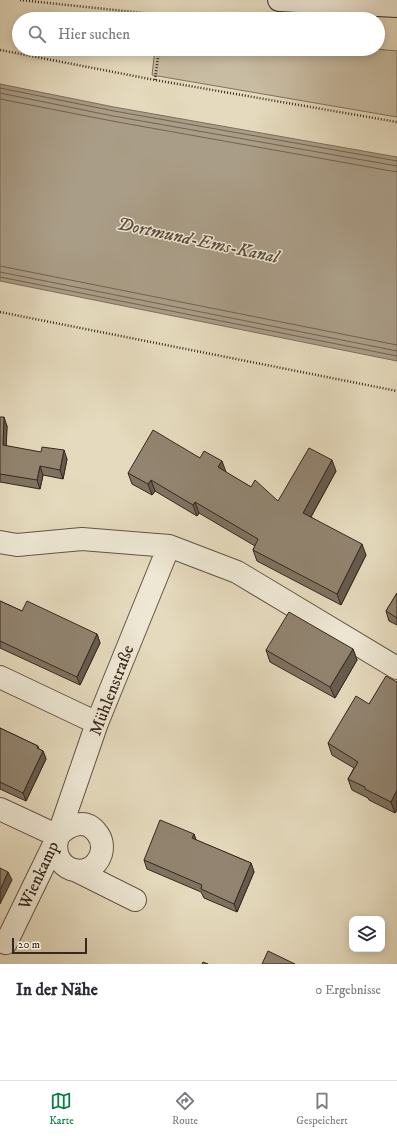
<!DOCTYPE html>
<html lang="de">
<head>
<meta charset="utf-8">
<style>
  body { margin:0; font-family:"IM FELL DW Pica",serif; background:#f7f7f7; color:#2b2b33 }
  .controls { position:absolute; right:12px; bottom:12px; display:grid; overflow:hidden; border-radius:8px; box-shadow:0 2px 10px #0003 }
  .controls button { width:36px; height:36px; display:grid; place-items:center; padding:0; border:0; border-bottom:1px solid #e1e1e2; background:#fff; color:#2b2b33; font:20px sans-serif }
  .scale { position:absolute; left:12px; bottom:10px; width:75px; box-sizing:border-box; padding-left:4px; border:2px solid #38271d; border-top:0; font-size:11px; line-height:14px; white-space:nowrap; color:#38271d; -webkit-text-stroke:3px #eee7d4; paint-order:stroke }
  .list { margin:0; padding:0; list-style:none }
  h2 { display:flex; justify-content:space-between; align-items:center; height:52px; margin:0; padding:0 16px; font-size:17px }
  h2 small { font-size:13px; font-weight:400; color:#7c7c81 }
  .icon { flex:none; width:22px; height:22px; fill:none; stroke:currentColor; stroke-width:2; stroke-linecap:round; stroke-linejoin:round }
  .map { position:relative; flex:none; width:397px; height:964px; overflow:hidden }
  .search { position:absolute; background:#fff; box-shadow:0 2px 10px #0003; left:12px; right:12px; top:12px; height:44px; display:flex; align-items:center; gap:10px; box-sizing:border-box; padding:0 14px; border-radius:22px; color:#7c7c81; font-size:15px }
  .sheet { height:116px; background:#fff }
  nav { display:flex; justify-content:space-around; align-items:center; box-sizing:border-box; height:56px; border-top:1px solid #e1e1e2; background:#fff; font-size:11px; color:#7c7c81 }
  nav a { display:grid; justify-items:center; gap:2px }
  nav .on { color:#0b8043 }
  .map>svg:first-child { display:block }
</style>
</head>
<body>
<div class="map">
<svg width="397" height="964" viewBox="0 0 397 964">
  <rect width="100%" height="100%" fill="#e5dabd"/>
  <filter id="stains"><feTurbulence type="fractalNoise" baseFrequency=".005" numOctaves="4"/><feColorMatrix values="0 0 0 0 .2 0 0 0 0 .09 0 0 0 0 .02 0 0 0 .5 -.17"/></filter>
  <radialGradient id="worn" r=".72"><stop offset=".6" stop-color="#630" stop-opacity="0"/><stop offset="1" stop-color="#630" stop-opacity=".3"/></radialGradient>
  <path fill="#c8bca2" stroke="#807260" d="M 155,49 L 377,49 L 397,51 L 397,117 L 152,75 Z"/>
  <path fill="#aa9d87" stroke="#7c6e5d" d="M 0,84 L 114,107 L 397,157 L 397,361 L 0,281 Z"/>
  <g fill="none" stroke-linecap="round" stroke-linejoin="round">
    <path stroke="#716252" stroke-width="1" d="M 0,88 L 114,111 L 397,161
      M 0,93 L 113,116 L 397,166
      M 0,99 L 112,121 L 397,172
      M 0,266 L 397,345
      M 0,272 L 397,351
      M 0,277 L 397,356"/>
    <g stroke="#635445" stroke-width="24">
      <path id="street" d="M 0,542 L 17,545 L 82,539 L 169,546 L 237,572 L 397,668
        M 0,677 L 97,723
        M 0,809 L 58,836
        M 75,870 L 135,900
        M 0,941 L 6,943 L 58,836 C 69,824 86,818 97,833 C 102,839 103,847 101,854 C 91,884 47,871 58,836 L 97,723 L 169,546"/>
    </g>
    <g stroke="#38271d" stroke-width="24">
      <path id="secondary" d="M 279,0 L 397,6"/>
    </g>
    <path stroke="#38271d" stroke-width="2.5" stroke-dasharray="1 2" stroke-linecap="butt" d="M 20,0 L 162,15 L 222,19
      M 162,19 L 162,15
      M 0,50 L 155,80 L 397,122
      M 155,80 L 159,49
      M 0,312 L 397,391"/>
    <use href="#street" stroke="#eee7d4" stroke-width="22"/>
    <use href="#secondary" stroke="#eee7d4" stroke-width="22"/>
  </g>
  <path fill="#7e7260" stroke="#38271d" d="M 0,417 L 7,426 L 6,446 L 67,459 L 63,479 L 43,475 L 40,489 L 0,482 Z
    M 200,458 L 225,472 L 251,487 L 278,501 L 336,471 L 311,517 L 366,555 L 341,605 L 257,561 L 253,550 L 255,546 L 199,513 L 197,516 L 155,491 L 152,495 L 132,484 L 128,473 Z
    M 397,593 L 397,625 L 389,621 L 386,611 Z
    M 0,601 L 22,611 L 97,634 L 100,643 L 80,685 L 0,648 Z
    M 353,649 L 357,660 L 335,698 L 270,662 L 266,650 Z
    M 397,682 L 397,810 L 395,813 L 369,800 L 368,798 L 352,790 L 348,779 L 354,768 L 332,755 L 328,743 L 369,704 Z
    M 0,728 L 38,746 L 39,749 L 43,751 L 46,759 L 26,801 L 0,789 Z
    M 194,834 L 196,840 L 251,863 L 254,872 L 237,912 L 204,898 L 201,892 L 147,869 L 144,860 Z"/>
  <path fill="#665c4e" stroke="#38271d" d="M 4,417 L 7,426 L 6,454 L 3,445 Z
    M 64,450 L 67,459 L 63,479 L 60,470 Z
    M 332,460 L 336,471 L 307,524 L 303,513 Z
    M 222,461 L 226,472 L 218,467 Z
    M 40,466 L 43,475 L 40,489 L 37,480 Z
    M 151,480 L 155,491 L 152,495 L 148,484 Z
    M 195,502 L 199,513 L 197,516 L 193,505 Z
    M 362,544 L 366,555 L 341,605 L 337,594 Z
    M 97,634 L 100,643 L 80,685 L 77,677 Z
    M 353,649 L 357,660 L 335,698 L 330,687 Z
    M 43,751 L 46,759 L 26,801 L 23,793 Z
    M 397,790 L 397,810 L 395,813 L 391,802 Z
    M 194,834 L 197,843 L 192,838 Z
    M 251,863 L 254,872 L 237,912 L 234,904 Z
    M 8,872 L 12,880 L 0,904 L 0,890 Z"/>
  <path fill="#928470" stroke="#38271d" d="M 0,417 L 4,417 L 3,445 L 41,452 L 42,447 L 64,450 L 60,470 L 40,466 L 37,480 L 0,474 Z
    M 153,430 L 200,458 L 204,451 L 222,461 L 218,467 L 251,487 L 255,480 L 278,501 L 309,448 L 332,460 L 303,513 L 362,544 L 337,594 L 253,550 L 258,539 L 195,502 L 193,505 L 151,480 L 148,484 L 128,473 Z
    M 397,593 L 397,618 L 386,611 Z
    M 0,601 L 22,611 L 27,601 L 97,634 L 77,677 L 0,641 Z
    M 289,612 L 353,649 L 330,687 L 266,650 Z
    M 386,676 L 397,682 L 397,790 L 391,802 L 365,789 L 365,787 L 348,779 L 358,762 L 328,743 L 356,696 L 369,704 Z
    M 0,728 L 38,746 L 37,748 L 43,751 L 23,793 L 0,782 Z
    M 160,820 L 194,834 L 192,838 L 251,863 L 234,904 L 201,889 L 202,885 L 144,860 Z
    M 0,868 L 8,872 L 0,890 Z
    M 268,951 L 295,964 L 262,964 Z
    M 203,962 L 208,964 L 202,964 Z"/>
  <g text-anchor="middle" stroke-width="3" stroke-linejoin="round" paint-order="stroke">
    <g font-size="17" fill="#38271d" stroke="#eee7d4">
      <text transform="translate(111 690) rotate(-69)" y="6">Mühlenstraße</text>
      <text transform="translate(38 875) rotate(-65)" y="6">Wienkamp</text>
    </g>
    <g font-size="18" font-style="italic" fill="#5a4a3d" stroke="#eee7d4">
      <text transform="translate(198 240) rotate(12)" y="6">Dortmund-Ems-Kanal</text>
    </g>
  </g>
  <rect width="100%" height="100%" filter="url(#stains)"/>
  <rect width="100%" height="100%" fill="url(#worn)"/>
</svg>
<div class="controls">
<button><svg class="icon" aria-label="layers" viewBox="0 0 24 24"><path d="M12 4l9 5-9 5-9-5zM3 14l9 5 9-5"/></svg></button>
</div>
<div class="scale">20 m</div>
<div class="search"><svg class="icon" aria-label="search" viewBox="0 0 24 24"><circle cx="10" cy="10" r="6"/><path d="M15 15l6 6"/></svg>Hier suchen</div>
</div>
<section class="sheet">
<h2>In der Nähe<small>0 Ergebnisse</small></h2>
<ul class="list">
</ul>
</section>
<nav>
<a class="on"><svg class="icon" aria-label="map" viewBox="0 0 24 24"><path d="M3 6l6-2 6 2 6-2v14l-6 2-6-2-6 2zM9 4v14M15 6v14"/></svg>Karte</a>
<a><svg class="icon" aria-label="directions" viewBox="0 0 24 24"><path d="M12 3l9 9-9 9-9-9zM9 14v-3h6M13 9l2 2-2 2"/></svg>Route</a>
<a><svg class="icon" aria-label="saved" viewBox="0 0 24 24"><path d="M7 4h10v16l-5-4-5 4z"/></svg>Gespeichert</a>
</nav>
</body>
</html>
